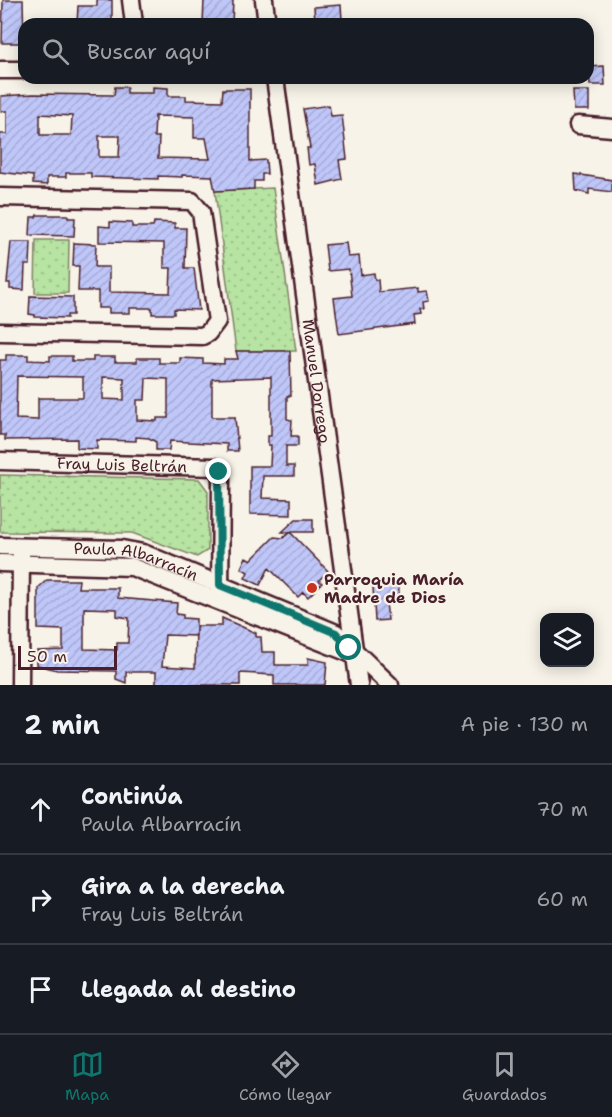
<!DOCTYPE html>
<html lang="es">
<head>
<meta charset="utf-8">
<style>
  body { margin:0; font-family:"Shantell Sans",sans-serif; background:#20242c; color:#f1f3f6 }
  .controls { position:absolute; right:18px; bottom:18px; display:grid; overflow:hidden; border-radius:12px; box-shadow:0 3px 15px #0003 }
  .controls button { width:54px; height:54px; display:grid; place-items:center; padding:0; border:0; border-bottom:2px solid #363941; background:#171b24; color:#f1f3f6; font:30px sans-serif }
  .scale { position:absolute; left:18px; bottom:15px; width:99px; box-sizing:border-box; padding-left:6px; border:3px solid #4a1f2b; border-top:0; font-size:16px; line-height:21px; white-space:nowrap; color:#4a1f2b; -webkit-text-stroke:4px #f7f3e8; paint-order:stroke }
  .stop { position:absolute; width:18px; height:18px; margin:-14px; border:4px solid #0f766e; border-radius:50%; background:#fff }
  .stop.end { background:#0f766e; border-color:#fff; box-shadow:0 2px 6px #0008 }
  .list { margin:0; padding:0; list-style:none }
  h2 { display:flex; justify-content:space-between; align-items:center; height:78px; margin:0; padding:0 24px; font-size:26px }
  h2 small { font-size:20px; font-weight:400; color:#9ea1a6 }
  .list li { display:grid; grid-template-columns:39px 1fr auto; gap:18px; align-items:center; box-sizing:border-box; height:90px; padding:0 24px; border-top:2px solid #363941 }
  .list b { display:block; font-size:22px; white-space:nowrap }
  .list p { margin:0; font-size:20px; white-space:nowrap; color:#9ea1a6 }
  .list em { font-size:20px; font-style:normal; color:#9ea1a6 }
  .icon { flex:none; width:33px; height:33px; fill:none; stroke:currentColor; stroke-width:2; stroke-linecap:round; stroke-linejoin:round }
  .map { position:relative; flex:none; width:612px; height:685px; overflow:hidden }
  .search { position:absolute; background:#171b24; box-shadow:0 3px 15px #0003; left:18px; right:18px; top:18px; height:66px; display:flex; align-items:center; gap:15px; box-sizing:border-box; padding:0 21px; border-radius:18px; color:#9ea1a6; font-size:22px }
  .sheet { height:348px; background:#171b24 }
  nav { display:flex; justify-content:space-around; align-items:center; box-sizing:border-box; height:84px; border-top:2px solid #363941; background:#171b24; font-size:16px; color:#9ea1a6 }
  nav a { display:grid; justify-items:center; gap:3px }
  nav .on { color:#0f766e }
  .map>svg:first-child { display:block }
</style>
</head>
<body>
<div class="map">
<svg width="612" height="685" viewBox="0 0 612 685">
  <defs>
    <pattern id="grass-dots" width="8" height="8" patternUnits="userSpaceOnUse" patternTransform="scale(1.5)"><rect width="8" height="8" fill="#b7e4a2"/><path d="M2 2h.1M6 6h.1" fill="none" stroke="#9fc38c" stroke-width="1.8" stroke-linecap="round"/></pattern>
    <pattern id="building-hatch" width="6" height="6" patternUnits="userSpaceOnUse" patternTransform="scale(1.5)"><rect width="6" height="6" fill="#bfc7f9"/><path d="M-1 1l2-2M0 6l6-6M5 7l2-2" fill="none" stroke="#a6aad6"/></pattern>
  </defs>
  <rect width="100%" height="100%" fill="#f7f3e8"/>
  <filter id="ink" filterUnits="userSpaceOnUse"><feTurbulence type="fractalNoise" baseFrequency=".0167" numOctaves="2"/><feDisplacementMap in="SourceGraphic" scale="12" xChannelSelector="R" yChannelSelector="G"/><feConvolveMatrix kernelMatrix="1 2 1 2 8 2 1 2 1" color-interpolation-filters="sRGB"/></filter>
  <g filter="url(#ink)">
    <path fill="url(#grass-dots)" stroke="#808266" stroke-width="1.5" d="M 273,188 L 296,351 L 236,351 L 215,191 Z
      M 36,240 L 69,240 L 68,293 L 35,293 Z
      M 0,475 L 199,479 L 208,491 L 208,550 L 197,557 L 132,533 L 0,532 Z"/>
    <path fill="url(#building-hatch)" stroke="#4a1f2b" stroke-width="1.5" fill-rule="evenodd" d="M 3,0 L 23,0 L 24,43 L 2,43 Z
      M 97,0 L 112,0 L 112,24 L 77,24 L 78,6 L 97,6 Z
      M 204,0 L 233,0 L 232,24 L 203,24 Z
      M 341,5 L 342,20 L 315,21 L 314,7 Z
      M 604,66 L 605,85 L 590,85 L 589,67 Z
      M 115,87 L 127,87 L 127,93 L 153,93 L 153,87 L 168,88 L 168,96 L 186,96 L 186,100 L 222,101 L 223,89 L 250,89 L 250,161 L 266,160 L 267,174 L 262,174 L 262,181 L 254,181 L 254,189 L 215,191 L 212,176 L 182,175 L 182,177 L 158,176 L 158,179 L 91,177 L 91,173 L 66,173 L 66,177 L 47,177 L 47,185 L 33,184 L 33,176 L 0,172 L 0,134 L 7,134 L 7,111 L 1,111 L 1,96 L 33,94 L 114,95 ZM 40,114 L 72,116 L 71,135 L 40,135 ZM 155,116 L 194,117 L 194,138 L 206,138 L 210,159 L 158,158 L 159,137 L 154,137 ZM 99,136 L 120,136 L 119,157 L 99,157 Z
      M 573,91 L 589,91 L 589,110 L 574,110 Z
      M 329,105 L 331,116 L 342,115 L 347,159 L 339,160 L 342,179 L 318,185 L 315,164 L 309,165 L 307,148 L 310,148 L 303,109 Z
      M 575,174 L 612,180 L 612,192 L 589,189 L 589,194 L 576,191 Z
      M 37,215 L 68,215 L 68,218 L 75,218 L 74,236 L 30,235 L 31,217 L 36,217 Z
      M 110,222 L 132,223 L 132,227 L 153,227 L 154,222 L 175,223 L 175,228 L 186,228 L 185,268 L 194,268 L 199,310 L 174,309 L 174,314 L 152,314 L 152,308 L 130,308 L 130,313 L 109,313 L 109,308 L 98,308 L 98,291 L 78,291 L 79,266 L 73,266 L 74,243 L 96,244 L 95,267 L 109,267 L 109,292 L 170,293 L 171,268 L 164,268 L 164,243 L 99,242 L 99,226 L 110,227 Z
      M 11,242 L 31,242 L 30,265 L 25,265 L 24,290 L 10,289 L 10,283 L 7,283 Z
      M 346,243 L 348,257 L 359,256 L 361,275 L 374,273 L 375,280 L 378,280 L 379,292 L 418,288 L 418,292 L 427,291 L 429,301 L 423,302 L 424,309 L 420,309 L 421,314 L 414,315 L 415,324 L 339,334 L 334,298 L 352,296 L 349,269 L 328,271 L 325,245 Z
      M 30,296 L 73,297 L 73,315 L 67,315 L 67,318 L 35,317 L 35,315 L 29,314 Z
      M 236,351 L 290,351 L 291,396 L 287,396 L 287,419 L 292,420 L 291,436 L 298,436 L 298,446 L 286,446 L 286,466 L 294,466 L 294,476 L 263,476 L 262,498 L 291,499 L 291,515 L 250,514 L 250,466 L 270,466 L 271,445 L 268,445 L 268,436 L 271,436 L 271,377 L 212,379 L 212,417 L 235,417 L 238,451 L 227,451 L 227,444 L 170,441 L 169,450 L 156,450 L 156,442 L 149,438 L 136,437 L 136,441 L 97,440 L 97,449 L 77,448 L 77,439 L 5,440 L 5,435 L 0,435 L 0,360 L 6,360 L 6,355 L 28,355 L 28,360 L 50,361 L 50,356 L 72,356 L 72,361 L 93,361 L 93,357 L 115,357 L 115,362 L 137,362 L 137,358 L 159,358 L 159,363 L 180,363 L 180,358 L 203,359 L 203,363 L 224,364 L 224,359 L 238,359 ZM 17,376 L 83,377 L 83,398 L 38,398 L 38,420 L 16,419 ZM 103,377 L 124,378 L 124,400 L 103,399 ZM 146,378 L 168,379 L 168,418 L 157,418 L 157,421 L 137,420 L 137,400 L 145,400 Z
      M 296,519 L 313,519 L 313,532 L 282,532 Z
      M 290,532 L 328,571 L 319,580 L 322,583 L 308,597 L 303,592 L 298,597 L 269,568 L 260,585 L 245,578 L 248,572 L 241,568 L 246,557 L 251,560 L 274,537 L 283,538 Z
      M 47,580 L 79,580 L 78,588 L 118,588 L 118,598 L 177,603 L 176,614 L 183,615 L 183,618 L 196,619 L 196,636 L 165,635 L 162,666 L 195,668 L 196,626 L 222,626 L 222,618 L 256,633 L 256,637 L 261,637 L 262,652 L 275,652 L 275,665 L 308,665 L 308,658 L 327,662 L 325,685 L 274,685 L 274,675 L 240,673 L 240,685 L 156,685 L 156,672 L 126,672 L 126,683 L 116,679 L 116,671 L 57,670 L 37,665 L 37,651 L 63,650 L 63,630 L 38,629 L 38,588 ZM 84,608 L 117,609 L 117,616 L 129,618 L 128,643 L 117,643 L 117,650 L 84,649 Z
      M 398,581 L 400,602 L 386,603 L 388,620 L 375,621 L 373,587 L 382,586 L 381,582 Z"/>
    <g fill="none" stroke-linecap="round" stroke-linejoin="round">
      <g stroke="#4a1f2b" stroke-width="21">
        <g id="minor">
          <path d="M 131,0 L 134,24"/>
          <path d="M 264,0 L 267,24"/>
          <path d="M 0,70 L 24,70"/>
          <path id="s1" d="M 275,78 L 359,685"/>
          <path d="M 578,125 L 612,128"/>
          <path d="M 0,197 L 192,201 L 201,212 L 217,321 L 208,333 L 202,336 L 0,332"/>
          <path id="s2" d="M 0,461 L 214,467 L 219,472 L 221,480 L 220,595"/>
          <path id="s3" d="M 0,546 L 122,549 L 143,553 L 336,633 L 390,685"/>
          <path d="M 0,563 L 132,567 L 357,656"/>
          <path d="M 20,685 L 21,554"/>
        </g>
      </g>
      <use href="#minor" stroke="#f7f3e8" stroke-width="16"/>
    </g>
  </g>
  <g fill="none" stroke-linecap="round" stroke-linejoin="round" filter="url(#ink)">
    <path stroke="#0f766e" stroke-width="8" d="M 219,472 L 220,585 L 336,633 L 349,648"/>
  </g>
  <circle fill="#c8321e" stroke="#f7f3e8" stroke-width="2" cx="312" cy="588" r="6"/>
  <g text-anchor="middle" stroke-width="4.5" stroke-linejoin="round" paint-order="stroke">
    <g font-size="16" fill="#4a1f2b" stroke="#f7f3e8">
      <text dy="6" stroke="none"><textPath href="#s1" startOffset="306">Manuel Dorrego</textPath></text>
      <text dy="6" stroke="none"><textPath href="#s2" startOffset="122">Fray Luis Beltrán</textPath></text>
      <text dy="6" stroke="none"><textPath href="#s3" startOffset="138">Paula Albarracín</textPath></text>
    </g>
    <g font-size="16" font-weight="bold" fill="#4a1f2b" stroke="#f7f3e8" text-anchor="start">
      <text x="324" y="585">Parroquia María<tspan x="324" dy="18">Madre de Dios</tspan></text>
    </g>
  </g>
</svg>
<div class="controls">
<button><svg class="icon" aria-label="layers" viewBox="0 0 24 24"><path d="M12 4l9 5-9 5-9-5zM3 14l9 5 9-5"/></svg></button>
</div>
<div class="scale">50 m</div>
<div class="stop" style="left:349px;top:648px"></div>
<div class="stop end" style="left:219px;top:472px"></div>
<div class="search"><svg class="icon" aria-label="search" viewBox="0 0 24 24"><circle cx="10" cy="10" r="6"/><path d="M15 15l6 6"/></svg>Buscar aquí</div>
</div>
<section class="sheet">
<h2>2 min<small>A pie · 130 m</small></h2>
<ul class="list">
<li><svg class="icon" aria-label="ahead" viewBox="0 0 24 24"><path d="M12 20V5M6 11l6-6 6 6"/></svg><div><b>Continúa</b><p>Paula Albarracín</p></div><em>70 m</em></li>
<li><svg class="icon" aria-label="right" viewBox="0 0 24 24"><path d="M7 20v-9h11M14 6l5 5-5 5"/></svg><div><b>Gira a la derecha</b><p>Fray Luis Beltrán</p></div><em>60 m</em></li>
<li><svg class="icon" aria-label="arrive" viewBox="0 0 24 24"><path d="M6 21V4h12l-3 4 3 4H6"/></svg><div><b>Llegada al destino</b></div></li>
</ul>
</section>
<nav>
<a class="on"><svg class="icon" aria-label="map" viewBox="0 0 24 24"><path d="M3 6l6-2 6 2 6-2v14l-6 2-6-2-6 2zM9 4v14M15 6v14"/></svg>Mapa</a>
<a><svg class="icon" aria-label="directions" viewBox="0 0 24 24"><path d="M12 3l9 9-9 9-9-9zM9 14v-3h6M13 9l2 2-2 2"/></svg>Cómo llegar</a>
<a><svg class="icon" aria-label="saved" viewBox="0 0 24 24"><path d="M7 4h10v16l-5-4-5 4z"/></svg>Guardados</a>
</nav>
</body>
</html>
